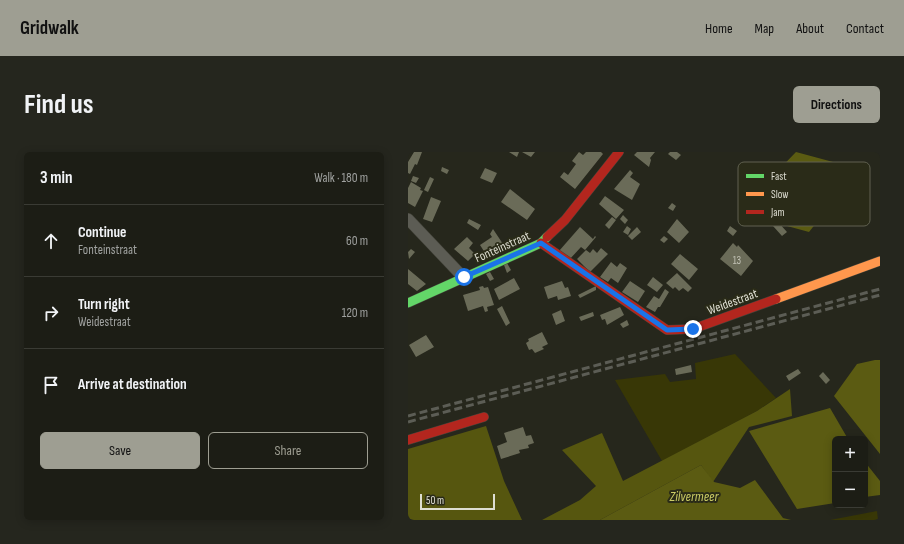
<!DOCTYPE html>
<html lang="en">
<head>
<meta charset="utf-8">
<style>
  body { margin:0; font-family:"Sofia Sans Condensed",sans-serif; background:#25261e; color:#f1f3f6 }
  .controls { position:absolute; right:12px; bottom:12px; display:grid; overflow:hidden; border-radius:6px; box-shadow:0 2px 10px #0003 }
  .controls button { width:36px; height:36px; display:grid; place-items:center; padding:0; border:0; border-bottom:1px solid #3a3b34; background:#1c1d15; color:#f1f3f6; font:20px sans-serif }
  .scale { position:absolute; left:12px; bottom:10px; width:75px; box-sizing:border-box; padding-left:4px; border:2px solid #deded2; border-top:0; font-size:11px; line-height:14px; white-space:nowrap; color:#deded2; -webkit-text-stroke:3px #2a2b18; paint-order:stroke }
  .stop { position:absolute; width:12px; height:12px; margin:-9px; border:3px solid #1a73e8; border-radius:50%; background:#fff }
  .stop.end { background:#1a73e8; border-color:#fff; box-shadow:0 1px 4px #0008 }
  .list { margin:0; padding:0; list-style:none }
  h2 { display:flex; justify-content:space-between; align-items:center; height:52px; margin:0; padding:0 16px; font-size:17px }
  h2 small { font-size:13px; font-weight:400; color:#a0a2a0 }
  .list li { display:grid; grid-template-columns:26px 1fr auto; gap:12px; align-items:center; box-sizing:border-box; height:72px; padding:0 16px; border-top:1px solid #3a3b34 }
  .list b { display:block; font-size:15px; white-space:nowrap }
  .list p { margin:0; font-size:13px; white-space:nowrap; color:#a0a2a0 }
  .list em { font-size:13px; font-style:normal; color:#a0a2a0 }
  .actions { display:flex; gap:8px; padding:12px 16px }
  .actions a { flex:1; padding:9px 0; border:1px solid #9e9e92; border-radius:6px; text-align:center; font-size:14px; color:#9e9e92 }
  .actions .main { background:#9e9e92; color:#111 }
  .icon { flex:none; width:22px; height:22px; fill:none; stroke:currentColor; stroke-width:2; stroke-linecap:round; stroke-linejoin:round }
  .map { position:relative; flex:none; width:472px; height:368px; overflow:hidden; border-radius:6px }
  header { display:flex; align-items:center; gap:24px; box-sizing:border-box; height:56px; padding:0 20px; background:#9e9e92; color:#111 }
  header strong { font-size:19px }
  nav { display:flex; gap:22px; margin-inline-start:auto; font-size:14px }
  .intro { display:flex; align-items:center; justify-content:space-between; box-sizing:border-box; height:96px; padding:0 24px }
  h1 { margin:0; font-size:28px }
  .button { padding:10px 18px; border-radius:6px; background:#9e9e92; color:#111; font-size:14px; font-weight:700 }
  main { display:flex; gap:24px; padding:0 24px }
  aside { flex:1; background:#1c1d15; border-radius:6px; box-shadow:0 2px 10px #0003 }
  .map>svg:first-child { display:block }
</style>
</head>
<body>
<header>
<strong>Gridwalk</strong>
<nav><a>Home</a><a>Map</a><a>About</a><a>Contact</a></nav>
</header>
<div class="intro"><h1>Find us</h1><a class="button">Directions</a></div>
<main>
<aside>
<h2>3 min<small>Walk · 180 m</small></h2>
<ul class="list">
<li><svg class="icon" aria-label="ahead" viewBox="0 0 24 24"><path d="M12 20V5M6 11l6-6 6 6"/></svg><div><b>Continue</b><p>Fonteinstraat</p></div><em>60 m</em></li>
<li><svg class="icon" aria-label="right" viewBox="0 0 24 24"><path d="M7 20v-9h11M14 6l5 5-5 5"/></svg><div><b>Turn right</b><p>Weidestraat</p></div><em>120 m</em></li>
<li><svg class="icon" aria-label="arrive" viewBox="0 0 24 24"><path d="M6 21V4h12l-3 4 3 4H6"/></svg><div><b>Arrive at destination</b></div></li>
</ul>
<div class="actions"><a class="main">Save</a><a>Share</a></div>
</aside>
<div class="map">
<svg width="472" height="368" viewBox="0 0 472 368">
  <rect width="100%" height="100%" fill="#26271c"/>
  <path fill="#383706" d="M 327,202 L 368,246 L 349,259 L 254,309 L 207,228 L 257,222 L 262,230 L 288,227 L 287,211 Z
    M 469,359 L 470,368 L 422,368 Z"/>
  <path fill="#56560f" d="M 382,237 L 384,264 L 341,275 L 305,330 L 293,313 L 192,368 L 134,368 L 172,348 L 188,334 L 154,298 L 194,281 L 215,329 L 349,259 Z
    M 78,274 L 96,329 L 114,368 L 0,368 L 0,297 Z"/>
  <path fill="#5b5b12" d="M 388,0 L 451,17 L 401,80 L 379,74 L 356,49 L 355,34 Z
    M 467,208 L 472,208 L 472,302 L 426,244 L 449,212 Z
    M 422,256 L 440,287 L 427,287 L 427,351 L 389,357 L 341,279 Z
    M 457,310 L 472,329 L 472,343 L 457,345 Z
    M 293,313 L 306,330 L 332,336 L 347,328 L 375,366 L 383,368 L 192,368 Z"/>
  <path fill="#6a6b58" d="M 6,0 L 14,0 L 9,13 L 7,12 L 2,22 L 0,21 L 0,10 Z
    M 101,0 L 111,0 L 109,5 Z
    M 114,0 L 127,0 L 123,5 Z
    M 171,0 L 175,3 L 178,0 L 193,0 L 195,2 L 167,37 L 152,25 L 156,20 L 160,23 L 168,12 L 164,9 Z
    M 229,0 L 247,0 L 242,6 L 243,8 L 241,15 L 226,3 Z
    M 262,0 L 269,0 L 273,3 L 268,8 L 260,2 Z
    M 34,15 L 41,18 L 39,22 L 33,19 Z
    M 77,16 L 89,21 L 84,31 L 72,26 Z
    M 222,18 L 225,21 L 222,25 L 232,32 L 224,48 L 206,37 Z
    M 5,24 L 11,26 L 8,31 L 3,29 Z
    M 22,25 L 26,27 L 20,40 L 16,38 Z
    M 3,30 L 13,36 L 12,38 L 15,39 L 7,55 L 0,51 L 0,36 Z
    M 102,37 L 127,57 L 119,68 L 93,50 Z
    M 197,44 L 216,58 L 208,67 L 191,52 Z
    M 23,45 L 33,49 L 24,70 L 15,67 Z
    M 264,51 L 268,54 L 265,59 L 260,56 Z
    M 215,63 L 220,68 L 217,72 L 212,67 Z
    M 204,65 L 208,68 L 201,77 L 197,73 Z
    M 61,67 L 73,73 L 70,78 L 59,71 Z
    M 269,67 L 281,80 L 271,91 L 259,80 Z
    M 370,70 L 379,80 L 374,84 L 365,74 Z
    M 219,74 L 223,77 L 220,83 L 215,80 Z
    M 322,74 L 329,79 L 325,84 L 319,79 Z
    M 172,75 L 185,87 L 187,84 L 188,85 L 177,98 L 173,95 L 161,108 L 151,99 Z
    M 229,75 L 233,80 L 224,88 L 220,84 Z
    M 85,77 L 97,95 L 79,104 L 72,93 L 84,85 L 82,82 Z
    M 256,84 L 260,87 L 256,91 L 252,88 Z
    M 59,85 L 65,91 L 61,96 L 67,102 L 60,109 L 46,97 Z
    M 325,91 L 329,95 L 330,93 L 345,109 L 333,124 L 312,107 Z
    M 193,96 L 200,102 L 182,120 L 169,107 L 178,98 L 182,101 L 185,97 L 189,101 Z
    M 3,97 L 7,100 L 1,107 L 0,100 Z
    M 272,102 L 290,117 L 281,128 L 263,112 Z
    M 203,110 L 209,115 L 212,111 L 219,116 L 210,131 L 203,126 L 200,130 L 192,125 Z
    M 99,111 L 103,118 L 99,121 L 96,113 Z
    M 0,117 L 18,132 L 9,139 L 0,132 Z
    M 82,120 L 86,127 L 82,129 L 78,122 Z
    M 269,121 L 284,136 L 280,140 L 275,136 L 271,139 L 267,135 L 265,137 L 258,131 Z
    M 245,125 L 255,133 L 249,140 L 239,133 Z
    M 106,126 L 112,137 L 91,148 L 86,137 Z
    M 154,129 L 157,136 L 160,135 L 163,144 L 150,148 L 149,144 L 140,147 L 136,135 Z
    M 222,129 L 237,139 L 230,150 L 214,140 Z
    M 75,134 L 76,136 L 80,135 L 86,153 L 79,155 L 80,159 L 77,160 L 75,154 L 60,159 L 55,143 L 72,138 L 71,135 Z
    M 188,134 L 188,138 L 172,146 L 170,143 Z
    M 257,137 L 261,140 L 252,155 L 250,155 L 247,160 L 238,155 L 246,144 L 251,147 Z
    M 94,154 L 102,171 L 98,174 L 89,157 Z
    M 212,155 L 216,163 L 199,173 L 197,167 L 194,168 L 192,163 Z
    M 153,158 L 157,169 L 148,173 L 144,162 Z
    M 185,160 L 186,164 L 173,169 L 171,165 Z
    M 219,168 L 221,173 L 215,176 L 212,172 Z
    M 134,180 L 140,192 L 134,195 L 136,197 L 127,201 L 124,197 L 121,198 L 118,191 L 121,189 L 120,187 Z
    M 18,183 L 26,195 L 8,205 L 1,193 Z
    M 283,213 L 284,220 L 268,223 L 267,217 Z
    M 390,217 L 393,221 L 381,229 L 378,224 Z
    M 415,220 L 422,228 L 418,232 L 411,224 Z
    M 115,275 L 118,284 L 123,283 L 126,291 L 120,293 L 121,296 L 111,298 L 112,301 L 93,307 L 89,294 L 99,290 L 96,281 Z"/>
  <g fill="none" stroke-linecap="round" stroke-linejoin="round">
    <g stroke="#44443b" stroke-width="12">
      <path id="street" d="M 0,67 L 55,125"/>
    </g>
    <g stroke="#44443b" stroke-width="10">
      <path id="fast" d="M 0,151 L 133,91 L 139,85"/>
    </g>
    <g stroke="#44443b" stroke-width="10">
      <path id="slow" d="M 368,147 L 472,109"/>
    </g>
    <g stroke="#44443b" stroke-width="10">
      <path id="jam" d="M 139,85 L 157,68 L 211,0
        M 133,91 L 259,178 L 285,177 L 368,147
        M 0,288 L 76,265"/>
    </g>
    <use href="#street" stroke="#5c5c54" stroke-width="11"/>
    <use href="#fast" stroke="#63d668" stroke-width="9"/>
    <use href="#slow" stroke="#ff974d" stroke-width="9"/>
    <use href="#jam" stroke="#b3261e" stroke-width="9"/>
    <path stroke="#5c5d55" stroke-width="3" stroke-dasharray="8 4" stroke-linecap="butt" d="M 0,264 L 472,137
      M 0,270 L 472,143"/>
  </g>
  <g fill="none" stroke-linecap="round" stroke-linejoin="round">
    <path stroke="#1a73e8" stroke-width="5" d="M 56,125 L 133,91 L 259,178 L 285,177"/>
  </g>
  <g text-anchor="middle" stroke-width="4" stroke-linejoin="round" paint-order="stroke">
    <g font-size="11" fill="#c1c1b4">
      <text x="329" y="112">13</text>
    </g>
    <g font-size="13" fill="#deded2" stroke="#2a2b18">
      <text transform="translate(94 94) rotate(-24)" y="5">Fonteinstraat</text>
      <text transform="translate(324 149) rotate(-20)" y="5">Weidestraat</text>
    </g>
    <g font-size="14" font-style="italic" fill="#cbcc65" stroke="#2a2b18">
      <text x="286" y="349">Zilvermeer</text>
    </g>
  </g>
  <rect x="330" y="10" width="132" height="64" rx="6" fill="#2a2b18" stroke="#606150" stroke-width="1"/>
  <rect x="338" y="22" width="18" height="4" fill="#63d668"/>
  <rect x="338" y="40" width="18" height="4" fill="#ff974d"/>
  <rect x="338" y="58" width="18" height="4" fill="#b3261e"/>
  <g font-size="11" fill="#deded2">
    <text x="363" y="28">Fast</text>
    <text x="363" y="46">Slow</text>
    <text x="363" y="64">Jam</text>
  </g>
</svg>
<div class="controls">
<button>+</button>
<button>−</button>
</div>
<div class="scale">50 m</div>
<div class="stop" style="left:56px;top:125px"></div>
<div class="stop end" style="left:285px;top:177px"></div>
</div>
</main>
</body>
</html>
